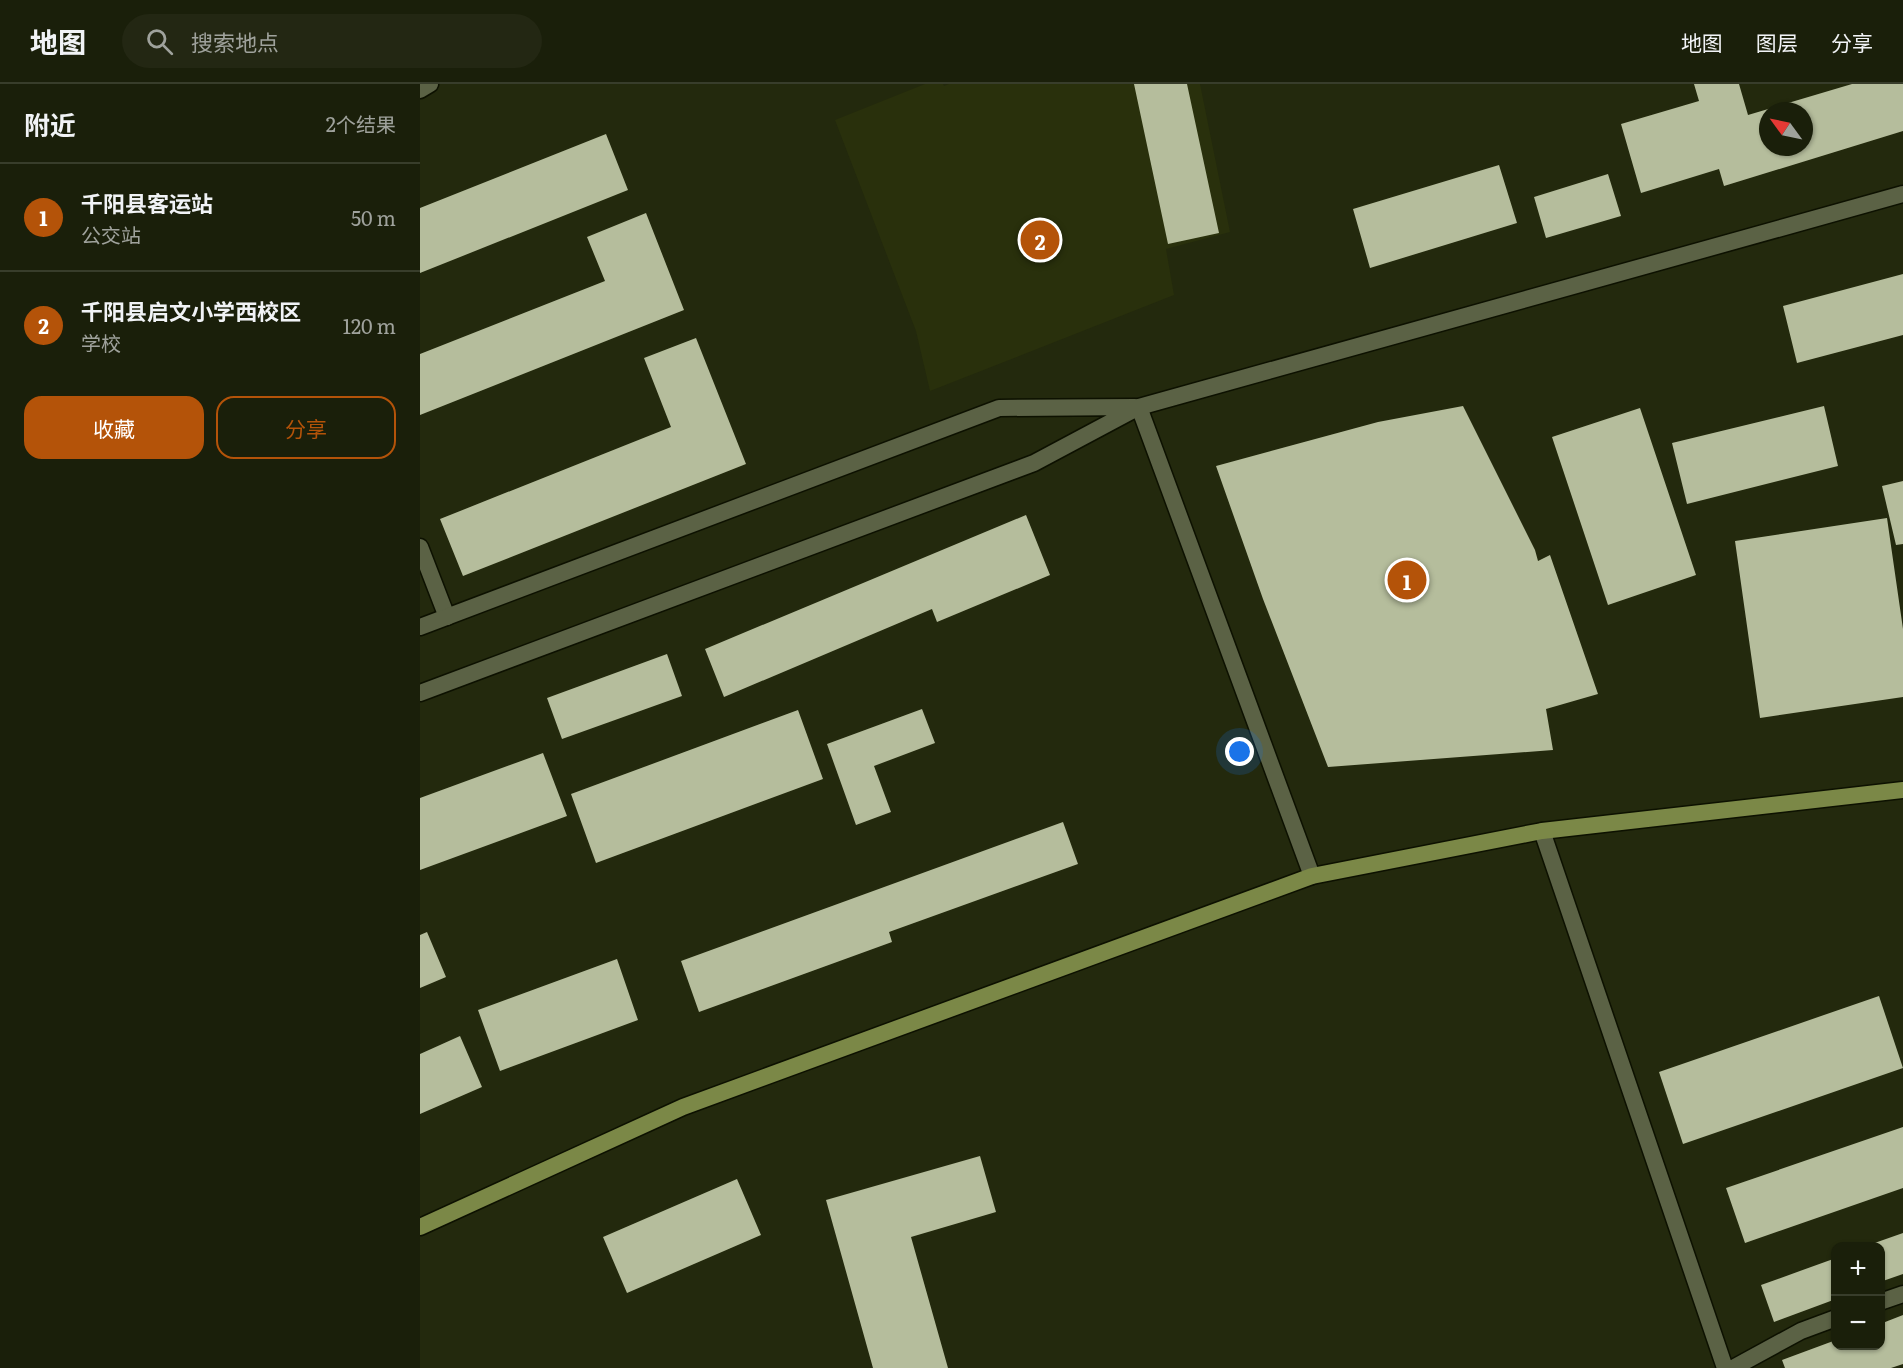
<!DOCTYPE html>
<html lang="zh">
<head>
<meta charset="utf-8">
<style>
  body { margin:0; font-family:Literata,"Noto Sans SC",serif; background:#232713; color:#f1f3f6 }
  .controls { position:absolute; right:18px; bottom:18px; display:grid; overflow:hidden; border-radius:12px; box-shadow:0 2px 4px #0004 }
  .controls button { width:54px; height:54px; display:grid; place-items:center; padding:0; border:0; border-bottom:2px solid #383d2b; background:#1a1f0a; color:#f1f3f6; font:30px sans-serif }
  .compass { position:absolute; left:1339px; top:18px; width:54px; height:54px; border-radius:50%; background:#1a1f0a; box-shadow:0 2px 4px #0004; rotate:303deg }
  .you { position:absolute; left:820px; top:668px; width:21px; height:21px; margin:-15px; border:4px solid #fff; border-radius:50%; background:#1a73e8; box-shadow:0 0 0 9px #1a73e833 }
  .badge { display:grid; place-items:center; width:39px; height:39px; border-radius:50%; background:#b45309; color:#fff; font-size:20px; font-weight:700 }
  .pin { position:absolute; translate:-50% -50%; border:3px solid #fff; box-shadow:0 2px 6px #0006 }
  .list { margin:0; padding:0; list-style:none }
  h2 { display:flex; justify-content:space-between; align-items:center; height:78px; margin:0; padding:0 24px; font-size:26px }
  h2 small { font-size:20px; font-weight:400; color:#9fa29c }
  .list li { display:grid; grid-template-columns:39px 1fr auto; gap:18px; align-items:center; box-sizing:border-box; height:108px; padding:0 24px; border-top:2px solid #383d2b }
  .list b { display:block; font-size:22px; white-space:nowrap }
  .list p { margin:0; font-size:20px; white-space:nowrap; color:#9fa29c }
  .list em { font-size:20px; font-style:normal; color:#9fa29c }
  .actions { display:flex; gap:12px; padding:18px 24px }
  .actions a { flex:1; padding:14px 0; border:2px solid #b45309; border-radius:18px; text-align:center; font-size:21px; color:#b45309 }
  .actions .main { background:#b45309; color:#fff }
  .icon { flex:none; width:33px; height:33px; fill:none; stroke:currentColor; stroke-width:2; stroke-linecap:round; stroke-linejoin:round }
  .map { position:relative; flex:none; width:1483px; height:1284px; overflow:hidden }
  header { display:flex; align-items:center; gap:36px; box-sizing:border-box; height:84px; padding:0 30px; background:#1a1f0a; border-bottom:2px solid #383d2b }
  header strong { font-size:28px }
  nav { display:flex; gap:33px; margin-inline-start:auto; font-size:21px }
  .search { width:420px; height:54px; background:#232713; display:flex; align-items:center; gap:15px; box-sizing:border-box; padding:0 21px; border-radius:33px; color:#9fa29c; font-size:22px }
  main { display:flex }
  aside { flex:1; background:#1a1f0a }
  .map>svg:first-child { display:block }
</style>
</head>
<body>
<header>
<strong>地图</strong>
<div class="search"><svg class="icon" aria-label="search" viewBox="0 0 24 24"><circle cx="10" cy="10" r="6"/><path d="M15 15l6 6"/></svg>搜索地点</div>
<nav><a>地图</a><a>图层</a><a>分享</a></nav>
</header>
<main>
<aside>
<h2>附近<small>2个结果</small></h2>
<ul class="list">
<li><span class="badge">1</span><div><b>千阳县客运站</b><p>公交站</p></div><em>50 m</em></li>
<li><span class="badge">2</span><div><b>千阳县启文小学西校区</b><p>学校</p></div><em>120 m</em></li>
</ul>
<div class="actions"><a class="main">收藏</a><a>分享</a></div>
</aside>
<div class="map">
<svg width="1483" height="1284" viewBox="0 0 1483 1284">
  <rect width="100%" height="100%" fill="#23290d"/>
  <path fill="#29300c" d="M 505,0 L 523,0 L 524,2 L 529,0 L 780,0 L 810,148 L 746,165 L 754,211 L 510,307 L 496,247 L 415,36 Z"/>
  <path fill="#b5bd9c" fill-rule="evenodd" d="M 714,0 L 767,0 L 799,149 L 748,160 Z
    M 1274,0 L 1319,0 L 1328,31 L 1432,0 L 1483,0 L 1483,47 L 1304,102 L 1299,85 L 1221,109 L 1201,40 L 1279,17 ZM 1348,27 L 1384,27 L 1384,63 L 1348,63 Z
    M 186,50 L 208,106 L 0,189 L 0,124 Z
    M 1079,81 L 1097,139 L 950,184 L 933,125 Z
    M 1188,90 L 1201,132 L 1126,154 L 1114,113 Z
    M 226,129 L 264,226 L 0,331 L 0,270 L 185,197 L 167,153 Z
    M 1483,190 L 1483,251 L 1377,279 L 1363,222 Z
    M 276,254 L 326,380 L 43,492 L 20,435 L 251,343 L 224,274 Z
    M 1043,322 L 1115,466 L 1118,477 L 1130,471 L 1178,610 L 1126,625 L 1133,666 L 908,683 L 843,515 L 796,382 L 958,338 Z
    M 1404,322 L 1418,382 L 1267,420 L 1252,359 Z
    M 1220,324 L 1276,491 L 1188,521 L 1132,353 Z
    M 1483,397 L 1483,460 L 1476,461 L 1462,402 Z
    M 606,431 L 630,491 L 517,538 L 512,525 L 304,613 L 285,565 Z
    M 1467,434 L 1483,545 L 1483,613 L 1340,634 L 1315,457 Z
    M 247,570 L 262,612 L 142,655 L 127,614 Z
    M 502,625 L 515,659 L 454,682 L 471,728 L 436,741 L 407,660 Z
    M 378,626 L 403,695 L 176,779 L 151,710 Z
    M 123,669 L 147,732 L 0,786 L 0,714 Z
    M 643,738 L 658,780 L 469,848 L 472,858 L 279,928 L 261,877 Z
    M 7,848 L 26,893 L 0,904 L 0,851 Z
    M 197,875 L 218,936 L 80,987 L 58,926 Z
    M 1459,912 L 1483,984 L 1263,1060 L 1239,988 Z
    M 40,952 L 62,1003 L 0,1030 L 0,970 Z
    M 1483,1043 L 1483,1104 L 1325,1159 L 1306,1104 Z
    M 560,1072 L 576,1128 L 491,1153 L 528,1284 L 453,1284 L 406,1116 Z
    M 317,1095 L 341,1151 L 207,1209 L 183,1153 Z
    M 1483,1149 L 1483,1190 L 1460,1198 L 1460,1162 L 1446,1162 Z
    M 1416,1174 L 1416,1215 L 1354,1238 L 1341,1201 Z
    M 1483,1231 L 1483,1280 L 1471,1284 L 1365,1284 L 1362,1276 L 1416,1256 L 1416,1262 L 1460,1262 L 1460,1240 Z"/>
  <g fill="none" stroke-linecap="round" stroke-linejoin="round">
    <g stroke="#0d1100" stroke-width="19">
      <path id="minor" d="M 0,6 L 10,0
        M 0,463 L 27,533
        M 1122,747 L 1305,1284
        M 1460,1218 L 1483,1210
        M 1313,1284 L 1381,1247 L 1416,1234"/>
    </g>
    <g stroke="#0d1100" stroke-width="19">
      <path id="tertiary" d="M 719,323 L 892,792
        M 0,543 L 579,324 L 715,323
        M 0,609 L 614,379 L 719,323 L 1483,110"/>
    </g>
    <g stroke="#0d1100" stroke-width="19">
      <path id="primary" d="M 0,1143 L 263,1023 L 892,792 L 1122,747 L 1483,706"/>
    </g>
    <use href="#minor" stroke="#5b6245" stroke-width="16"/>
    <use href="#tertiary" stroke="#5b6245" stroke-width="16"/>
    <use href="#primary" stroke="#7b8847" stroke-width="16"/>
  </g>
</svg>
<div class="controls">
<button>+</button>
<button>−</button>
</div>
<svg class="compass" viewBox="-18 -18 36 36"><path d="M0-13l5 13h-10z" fill="#e53935"/><path d="M0 13l5-13h-10z" fill="#9fa29c"/></svg>
<div class="you"></div>
<div class="pin badge" style="left:987px;top:496px">1</div>
<div class="pin badge" style="left:620px;top:156px">2</div>
</div>
</main>
</body>
</html>
